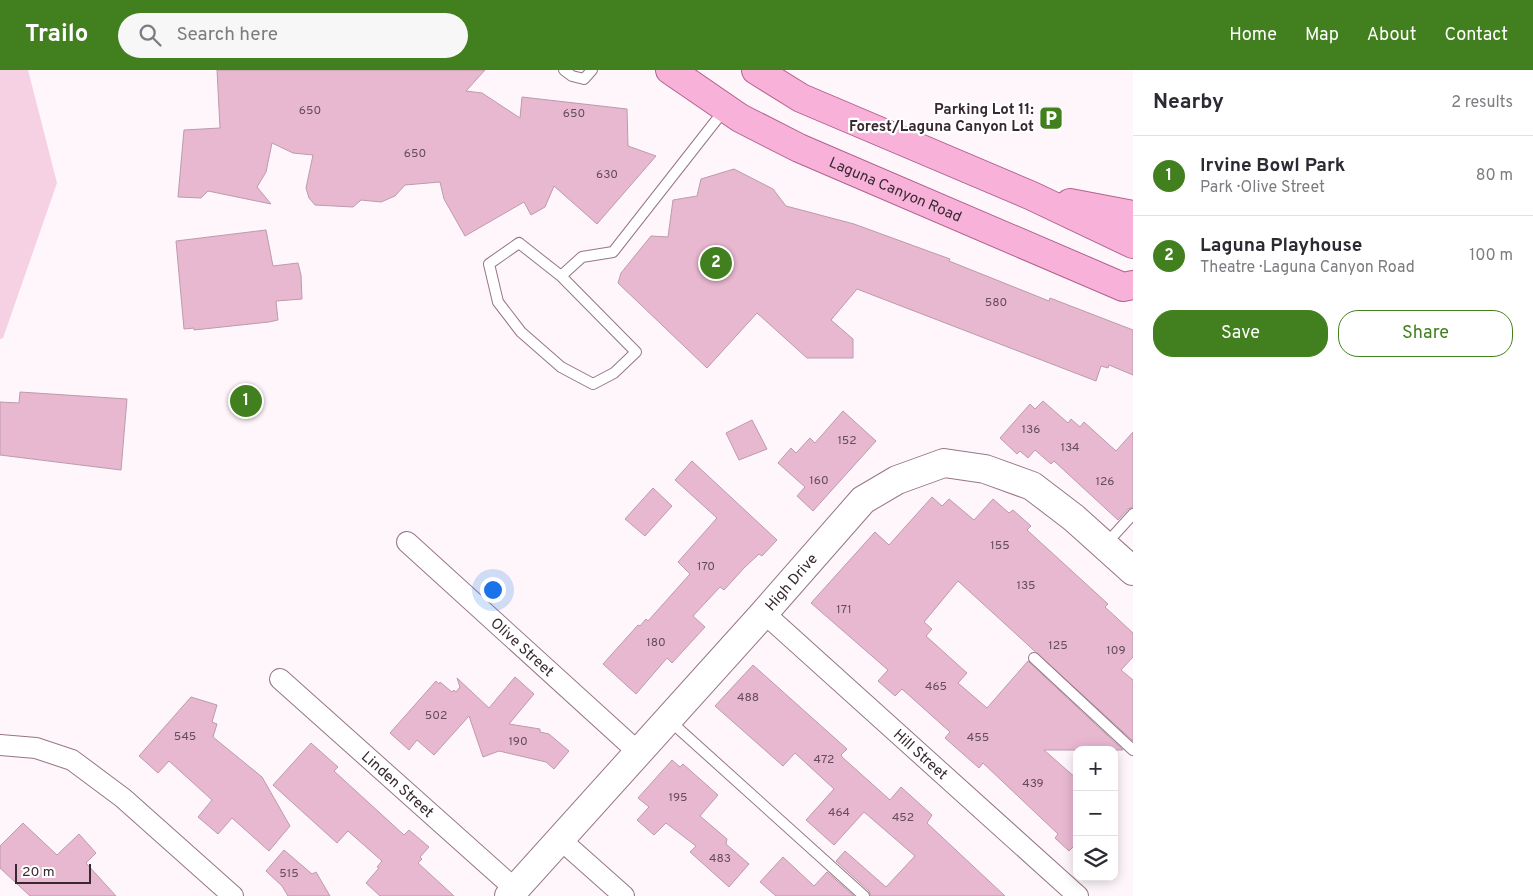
<!DOCTYPE html>
<html lang="en">
<head>
<meta charset="utf-8">
<style>
  body { margin:0; font-family:Overpass,sans-serif; background:#f7f7f7; color:#2b2b33 }
  .controls { position:absolute; right:15px; bottom:15px; display:grid; overflow:hidden; border-radius:10px; box-shadow:0 2px 12px #0003 }
  .controls button { width:45px; height:45px; display:grid; place-items:center; padding:0; border:0; border-bottom:1px solid #e1e1e2; background:#fff; color:#2b2b33; font:25px sans-serif }
  .scale { position:absolute; left:15px; bottom:12px; width:76px; box-sizing:border-box; padding-left:5px; border:2px solid #382931; border-top:0; font-size:14px; line-height:18px; white-space:nowrap; color:#382931; -webkit-text-stroke:4px #fff; paint-order:stroke }
  .you { position:absolute; left:492px; top:519px; width:18px; height:18px; margin:-12px; border:4px solid #fff; border-radius:50%; background:#1a73e8; box-shadow:0 0 0 8px #1a73e833 }
  .badge { display:grid; place-items:center; width:32px; height:32px; border-radius:50%; background:#42801f; color:#fff; font-size:16px; font-weight:700 }
  .pin { position:absolute; translate:-50% -50%; border:2px solid #fff; box-shadow:0 1px 5px #0006 }
  .list { margin:0; padding:0; list-style:none }
  h2 { display:flex; justify-content:space-between; align-items:center; height:65px; margin:0; padding:0 20px; font-size:21px }
  h2 small { font-size:16px; font-weight:400; color:#7c7c81 }
  .list li { display:grid; grid-template-columns:32px 1fr auto; gap:15px; align-items:center; box-sizing:border-box; height:80px; padding:0 20px; border-top:1px solid #e1e1e2 }
  .list b { display:block; font-size:19px; white-space:nowrap }
  .list p { margin:0; font-size:16px; white-space:nowrap; color:#7c7c81 }
  .list em { font-size:16px; font-style:normal; color:#7c7c81 }
  .actions { display:flex; gap:10px; padding:15px 20px }
  .actions a { flex:1; padding:11px 0; border:1px solid #42801f; border-radius:20px; text-align:center; font-size:18px; color:#42801f }
  .actions .main { background:#42801f; color:#fff }
  .icon { flex:none; width:28px; height:28px; fill:none; stroke:currentColor; stroke-width:2; stroke-linecap:round; stroke-linejoin:round }
  .map { position:relative; flex:none; width:1133px; height:826px; overflow:hidden }
  header { display:flex; align-items:center; gap:30px; box-sizing:border-box; height:70px; padding:0 25px; background:#42801f; color:#fff }
  header strong { font-size:24px }
  nav { display:flex; gap:28px; margin-inline-start:auto; font-size:18px }
  .search { width:350px; height:45px; background:#f7f7f7; display:flex; align-items:center; gap:12px; box-sizing:border-box; padding:0 18px; border-radius:28px; color:#7c7c81; font-size:19px }
  main { display:flex }
  aside { flex:1; background:#fff }
  .map>svg:first-child { display:block }
</style>
</head>
<body>
<header>
<strong>Trailo</strong>
<div class="search"><svg class="icon" aria-label="search" viewBox="0 0 24 24"><circle cx="10" cy="10" r="6"/><path d="M15 15l6 6"/></svg>Search here</div>
<nav><a>Home</a><a>Map</a><a>About</a><a>Contact</a></nav>
</header>
<main>
<div class="map">
<svg width="1133" height="826" viewBox="0 0 1133 826">
  <rect width="100%" height="100%" fill="#fef6fa"/>
  <path fill="#f6d0e3" d="M 0,0 L 28,0 L 57,113 L 3,268 L 0,269 Z"/>
  <path fill="#e8b8d1" stroke="#bd9aac" d="M 217,0 L 485,0 L 466,21 L 482,23 L 520,48 L 522,27 L 627,39 L 628,76 L 656,86 L 597,154 L 554,116 L 545,137 L 531,145 L 524,132 L 465,166 L 444,129 L 440,112 L 405,115 L 395,126 L 381,132 L 361,130 L 353,137 L 315,135 L 309,128 L 306,118 L 313,85 L 293,83 L 272,73 L 266,102 L 257,117 L 271,134 L 208,121 L 201,128 L 178,127 L 184,60 L 220,58 Z
    M 734,99 L 773,119 L 786,136 L 854,154 L 950,189 L 949,191 L 1049,231 L 1050,228 L 1133,260 L 1133,305 L 1109,295 L 1108,298 L 1101,296 L 1096,311 L 857,219 L 831,250 L 853,269 L 853,288 L 807,288 L 757,243 L 707,298 L 618,213 L 621,203 L 651,166 L 668,167 L 673,130 L 697,126 L 701,109 Z
    M 266,160 L 273,196 L 298,193 L 301,205 L 302,229 L 276,231 L 278,250 L 269,252 L 194,260 L 194,258 L 184,259 L 176,171 Z
    M 20,322 L 127,329 L 121,400 L 0,385 L 0,332 L 19,333 Z
    M 1043,331 L 1068,353 L 1071,349 L 1080,357 L 1084,352 L 1116,381 L 1133,362 L 1133,437 L 1128,439 L 1118,450 L 1054,391 L 1051,394 L 1035,380 L 1028,388 L 1020,381 L 1017,384 L 1000,368 L 1030,334 L 1035,339 Z
    M 843,341 L 876,371 L 813,441 L 797,426 L 805,417 L 778,393 L 791,378 L 796,383 L 810,368 L 815,373 Z
    M 752,350 L 767,379 L 739,390 L 726,363 Z
    M 692,391 L 777,470 L 762,486 L 759,484 L 744,498 L 724,520 L 720,517 L 693,546 L 705,557 L 672,593 L 667,588 L 636,624 L 603,594 L 638,555 L 640,556 L 646,549 L 648,551 L 690,504 L 678,492 L 717,448 L 675,410 Z
    M 653,418 L 672,436 L 645,466 L 625,449 Z
    M 932,427 L 942,436 L 949,429 L 974,450 L 993,429 L 1009,443 L 1013,440 L 1031,456 L 1027,460 L 1108,534 L 1105,537 L 1133,563 L 1133,587 L 1121,600 L 1133,610 L 1133,671 L 958,511 L 924,552 L 932,559 L 926,566 L 967,603 L 958,613 L 987,638 L 1028,591 L 1123,680 L 1044,680 L 1077,709 L 1077,773 L 1069,781 L 1055,768 L 1058,764 L 983,693 L 979,698 L 945,668 L 950,662 L 902,619 L 895,626 L 878,611 L 888,600 L 811,533 L 875,462 L 889,475 Z
    M 753,595 L 847,679 L 841,685 L 842,687 L 890,730 L 901,717 L 932,745 L 927,753 L 1005,826 L 871,826 L 869,821 L 836,791 L 845,781 L 886,817 L 915,786 L 864,742 L 834,775 L 806,750 L 834,719 L 795,683 L 783,696 L 715,636 Z
    M 515,607 L 534,624 L 509,654 L 540,659 L 540,662 L 549,664 L 569,681 L 554,699 L 546,692 L 499,681 L 483,687 L 469,646 L 434,685 L 417,670 L 409,680 L 390,663 L 436,611 L 439,614 L 440,612 L 452,622 L 454,620 L 456,622 L 460,617 L 457,608 L 489,638 Z
    M 191,627 L 217,635 L 212,652 L 217,654 L 213,667 L 262,707 L 290,756 L 269,781 L 232,748 L 218,764 L 198,747 L 212,730 L 169,691 L 158,703 L 139,686 Z
    M 311,673 L 338,697 L 334,701 L 404,765 L 409,760 L 429,777 L 420,787 L 422,789 L 418,793 L 454,826 L 380,826 L 366,813 L 379,798 L 377,797 L 382,791 L 348,761 L 337,773 L 273,715 Z
    M 672,690 L 680,697 L 683,694 L 718,725 L 700,746 L 727,769 L 726,774 L 749,794 L 729,817 L 690,782 L 696,776 L 666,753 L 654,765 L 637,750 L 649,737 L 638,728 Z
    M 23,753 L 57,785 L 79,764 L 96,783 L 86,793 L 116,826 L 30,826 L 0,798 L 0,776 Z
    M 284,780 L 312,804 L 316,802 L 330,826 L 288,826 L 282,816 L 266,801 Z
    M 783,787 L 814,816 L 827,802 L 854,826 L 776,826 L 760,812 Z"/>
  <g fill="none" stroke-linecap="round" stroke-linejoin="round">
    <g stroke="#977587" stroke-width="12">
      <path id="lane" d="M 564,0 L 572,6 L 584,9 L 592,0
        M 561,206 L 636,282 L 614,303 L 593,314 L 561,297 L 521,262 L 498,232 L 489,194 L 519,173 L 561,206 L 582,187 L 613,182 L 725,39
        M 1105,475 L 1133,444
        M 1034,588 L 1133,680
        M 670,651 L 864,826"/>
    </g>
    <g stroke="#977587" stroke-width="22">
      <g id="street">
        <path id="s1" d="M 407,472 L 638,682"/>
        <path id="s2" d="M 764,543 L 1078,826"/>
        <path id="s3" d="M 280,609 L 515,819"/>
        <path d="M 0,675 L 36,678 L 72,690 L 123,728 L 233,826"/>
        <path d="M 561,770 L 624,826"/>
      </g>
    </g>
    <g stroke="#977587" stroke-width="30">
      <g id="secondary">
        <path id="s4" d="M 509,826 L 764,543 L 863,430 L 897,410 L 944,393 L 985,399 L 1032,416 L 1074,448 L 1133,501"/>
      </g>
    </g>
    <g stroke="#b2618f" stroke-width="30">
      <g id="primary">
        <path id="s5" d="M 670,0 L 740,48 L 799,78 L 1123,217 L 1133,215"/>
        <path d="M 756,0 L 801,28 L 1032,126 L 1133,174"/>
        <path d="M 1070,133 L 1133,145"/>
      </g>
    </g>
    <use href="#lane" stroke="#fff" stroke-width="10"/>
    <use href="#street" stroke="#fff" stroke-width="20"/>
    <use href="#secondary" stroke="#fff" stroke-width="28"/>
    <use href="#primary" stroke="#f8b2da" stroke-width="28"/>
  </g>
  <defs>
    <g id="parking-square" transform="scale(1.25)"><rect x="-9" y="-9" width="18" height="18" rx="4" fill="#42801f" stroke="#fff"/><path d="M-3.5-5.5H1a3.5 3.5 0 0 1 0 7H-1V5.5H-3.5ZM-1-3.4V-.6H.8a1.4 1.4 0 0 0 0-2.8Z" fill="#fff"/></g>
  </defs>
  <g fill-rule="evenodd">
    <use href="#parking-square" x="1051" y="48"/>
  </g>
  <g text-anchor="middle" stroke-width="4.5" stroke-linejoin="round" paint-order="stroke">
    <g font-size="12" fill="#644d59">
      <text x="310" y="44">650</text>
      <text x="574" y="47">650</text>
      <text x="415" y="87">650</text>
      <text x="607" y="108">630</text>
      <text x="996" y="236">580</text>
      <text x="1031" y="363">136</text>
      <text x="847" y="374">152</text>
      <text x="1070" y="381">134</text>
      <text x="819" y="414">160</text>
      <text x="1105" y="415">126</text>
      <text x="1000" y="479">155</text>
      <text x="706" y="500">170</text>
      <text x="1026" y="519">135</text>
      <text x="844" y="543">171</text>
      <text x="656" y="576">180</text>
      <text x="1058" y="579">125</text>
      <text x="1116" y="584">109</text>
      <text x="936" y="620">465</text>
      <text x="748" y="631">488</text>
      <text x="436" y="649">502</text>
      <text x="185" y="670">545</text>
      <text x="978" y="671">455</text>
      <text x="518" y="675">190</text>
      <text x="824" y="693">472</text>
      <text x="1033" y="717">439</text>
      <text x="678" y="731">195</text>
      <text x="839" y="746">464</text>
      <text x="903" y="751">452</text>
      <text x="720" y="792">483</text>
      <text x="289" y="807">515</text>
    </g>
    <g font-size="15" font-weight="bold" fill="#382931" stroke="#fff" text-anchor="end">
      <text x="1034" y="44">Parking Lot 11:<tspan x="1034" dy="17">Forest/Laguna Canyon Lot</tspan></text>
    </g>
    <g font-size="15" fill="#382931" stroke="#fff">
      <text dy="5" stroke="none"><textPath href="#s5" startOffset="256">Laguna Canyon Road</textPath></text>
      <text dy="5" stroke="none"><textPath href="#s4" startOffset="422">High Drive</textPath></text>
      <text dy="5" stroke="none"><textPath href="#s1" startOffset="156">Olive Street</textPath></text>
      <text dy="5" stroke="none"><textPath href="#s2" startOffset="211">Hill Street</textPath></text>
      <text dy="5" stroke="none"><textPath href="#s3" startOffset="158">Linden Street</textPath></text>
    </g>
  </g>
</svg>
<div class="controls">
<button>+</button>
<button>−</button>
<button><svg class="icon" aria-label="layers" viewBox="0 0 24 24"><path d="M12 4l9 5-9 5-9-5zM3 14l9 5 9-5"/></svg></button>
</div>
<div class="scale">20 m</div>
<div class="you"></div>
<div class="pin badge" style="left:246px;top:331px">1</div>
<div class="pin badge" style="left:716px;top:193px">2</div>
</div>
<aside>
<h2>Nearby<small>2 results</small></h2>
<ul class="list">
<li><span class="badge">1</span><div><b>Irvine Bowl Park</b><p>Park · Olive Street</p></div><em>80 m</em></li>
<li><span class="badge">2</span><div><b>Laguna Playhouse</b><p>Theatre · Laguna Canyon Road</p></div><em>100 m</em></li>
</ul>
<div class="actions"><a class="main">Save</a><a>Share</a></div>
</aside>
</main>
</body>
</html>
